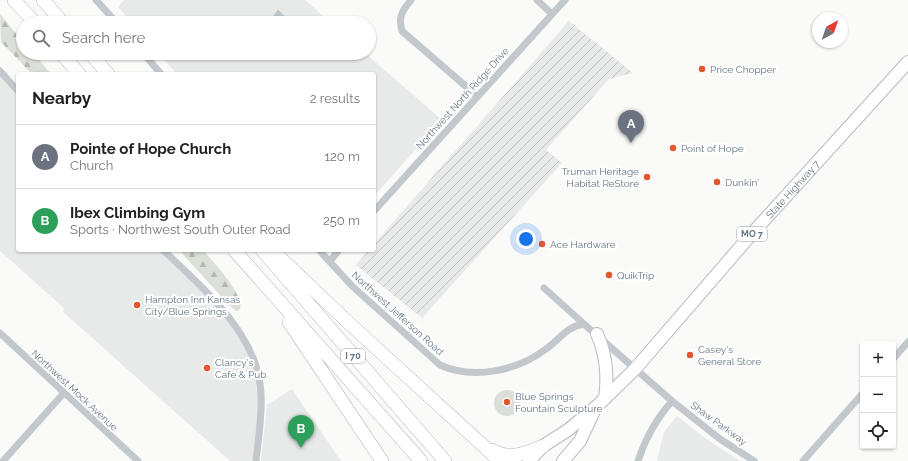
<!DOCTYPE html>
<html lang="en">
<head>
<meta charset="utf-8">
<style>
  body { margin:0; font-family:Raleway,sans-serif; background:#f6f6f6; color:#202124 }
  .controls { position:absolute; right:12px; bottom:12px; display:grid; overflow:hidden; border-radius:4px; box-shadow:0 1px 3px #0004 }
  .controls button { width:36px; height:36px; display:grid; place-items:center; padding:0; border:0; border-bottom:1px solid #e0e0e0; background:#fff; color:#202124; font:20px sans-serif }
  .compass { position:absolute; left:812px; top:12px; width:36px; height:36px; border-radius:50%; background:#fff; box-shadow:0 1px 3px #0004; rotate:40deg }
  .you { position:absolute; left:526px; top:239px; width:14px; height:14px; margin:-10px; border:3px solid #fff; border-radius:50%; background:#1a73e8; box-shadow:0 0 0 6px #1a73e833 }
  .badge { display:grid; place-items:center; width:26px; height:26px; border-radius:50%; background:#b45309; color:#fff; font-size:13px; font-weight:700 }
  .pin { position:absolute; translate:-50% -33px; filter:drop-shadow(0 1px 2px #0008) }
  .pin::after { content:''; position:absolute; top:21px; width:14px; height:12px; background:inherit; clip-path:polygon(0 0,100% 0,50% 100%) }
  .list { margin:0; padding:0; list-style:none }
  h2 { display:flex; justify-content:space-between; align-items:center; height:52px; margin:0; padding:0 16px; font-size:17px }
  h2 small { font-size:13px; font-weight:400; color:#757577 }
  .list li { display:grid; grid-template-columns:26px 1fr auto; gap:12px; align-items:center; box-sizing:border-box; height:64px; padding:0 16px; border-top:1px solid #e0e0e0 }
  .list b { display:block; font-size:15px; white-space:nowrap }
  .list p { margin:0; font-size:13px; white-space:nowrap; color:#757577 }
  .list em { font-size:13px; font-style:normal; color:#757577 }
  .icon { flex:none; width:22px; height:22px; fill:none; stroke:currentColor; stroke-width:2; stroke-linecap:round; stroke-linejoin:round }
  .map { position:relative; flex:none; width:908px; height:461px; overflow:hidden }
  .search { position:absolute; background:#fff; box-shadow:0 1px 3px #0004; left:16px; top:16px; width:360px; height:44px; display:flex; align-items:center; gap:10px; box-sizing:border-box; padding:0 14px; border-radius:22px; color:#757577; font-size:15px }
  .panel { position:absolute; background:#fff; box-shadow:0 1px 3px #0004; left:16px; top:72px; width:360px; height:180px; border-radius:4px }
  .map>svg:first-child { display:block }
</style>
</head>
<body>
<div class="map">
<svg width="908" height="461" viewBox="0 0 908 461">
  <defs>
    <pattern id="industrial-furrows" width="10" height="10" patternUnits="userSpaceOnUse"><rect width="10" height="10" fill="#e8e9e9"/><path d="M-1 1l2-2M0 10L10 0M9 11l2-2" fill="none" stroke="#c0c1c2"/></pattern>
    <pattern id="forest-firs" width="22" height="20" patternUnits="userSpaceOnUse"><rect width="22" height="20" fill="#dadfd7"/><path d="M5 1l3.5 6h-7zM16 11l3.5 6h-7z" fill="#b4b9b4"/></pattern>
    <pattern id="water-ripples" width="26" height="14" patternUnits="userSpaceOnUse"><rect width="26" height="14" fill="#bbc7cb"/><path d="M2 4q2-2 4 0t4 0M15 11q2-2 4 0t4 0" fill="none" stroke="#9ca6aa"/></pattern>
  </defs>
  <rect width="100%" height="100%" fill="#fafaf8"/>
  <path fill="#e8e9e9" d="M 124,0 L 305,0 L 331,23 L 132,23 L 118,7 Z
    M 158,53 L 365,53 L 442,120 L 374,196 L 374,74 L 177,74 Z
    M 0,71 L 18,91 L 18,250 L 163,250 L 228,317 L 244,341 L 260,389 L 256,461 L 230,461 L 63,312 L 64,308 L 0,251 Z
    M 292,389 L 341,461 L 261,461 L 267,405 Z
    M 677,416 L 705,438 L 740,461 L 657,461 L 664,432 Z"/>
  <path fill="url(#industrial-furrows)" d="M 569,21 L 633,73 L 609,79 L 546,150 L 562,163 L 422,318 L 356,265 L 369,250 L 374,250 L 374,244 Z"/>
  <path fill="#dadfd7" d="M494 403a13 13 0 1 1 26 0a13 13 0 1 1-26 0Z"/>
  <path fill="url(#forest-firs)" d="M 0,14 L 23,42 L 23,53 L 33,53 L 51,74 L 32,74 L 1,42 Z
    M 179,250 L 203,250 C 212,260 248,299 239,310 L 236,311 L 229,305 Z"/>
  <path fill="url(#water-ripples)" d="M 278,10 L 292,23 L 268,23 Z"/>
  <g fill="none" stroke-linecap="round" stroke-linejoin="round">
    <g stroke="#b5babe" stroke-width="14">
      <g id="primary">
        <path d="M 597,334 C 606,354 608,377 605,398"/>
        <path id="s1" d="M 529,461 L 543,446 L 568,430 L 597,406 L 635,369 L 749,237 L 908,62"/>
        <path d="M 563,461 L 580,441 L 594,411"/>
      </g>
    </g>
    <g stroke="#b4b9bd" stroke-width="14">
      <path id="motorway" d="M 14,0 L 35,23
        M 43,0 L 63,23
        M 61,53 L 79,74
        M 90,53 L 108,74
        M 234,250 L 421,461
        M 262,250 L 445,461
        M 272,250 L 352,326 L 500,461
        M 289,322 L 382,461
        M 492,450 C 510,461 526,453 543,446"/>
    </g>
    <path stroke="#c3c8cc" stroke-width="7" d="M 96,0 L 117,23
      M 411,0 C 402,11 398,17 402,31 L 477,96
      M 537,0 L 552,14
      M 143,53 L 161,74
      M 0,71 L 18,91
      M 374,211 L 565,0
      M 163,250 C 198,283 241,320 256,366 C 266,395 259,431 256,461
      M 319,250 L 352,286 L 440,365 C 473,380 517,371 546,349 C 559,340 567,326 584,324 L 672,401 L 720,439 L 754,461
      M 330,261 L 339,250
      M 544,288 L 584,324
      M 0,333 L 138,461
      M 893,359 L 908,342
      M 3,461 L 63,394
      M 638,461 C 645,439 657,418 672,401
      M 803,461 L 863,393"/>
    <use href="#primary" stroke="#fff" stroke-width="12"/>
    <use href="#motorway" stroke="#fff" stroke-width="13"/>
  </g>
  <g fill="#e4572e" stroke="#fff" stroke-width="1.5">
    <circle cx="702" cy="69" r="4"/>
    <circle cx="673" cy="148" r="4"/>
    <circle cx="647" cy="177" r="4"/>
    <circle cx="717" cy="182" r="4"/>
    <circle cx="542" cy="244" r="4"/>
    <circle cx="609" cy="275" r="4"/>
    <circle cx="137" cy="305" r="4"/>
    <circle cx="690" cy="355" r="4"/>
    <circle cx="207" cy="368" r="4"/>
    <circle cx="507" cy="402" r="4"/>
  </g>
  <g text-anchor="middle" stroke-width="4" stroke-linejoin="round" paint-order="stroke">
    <g fill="#fff" stroke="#939fa8" stroke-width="1">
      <rect x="737" y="227" width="30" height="14" rx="3"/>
      <rect x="341" y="349" width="24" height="14" rx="3"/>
    </g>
    <g font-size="9" font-weight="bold" fill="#657683">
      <text x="752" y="237">MO 7</text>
      <text x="353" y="359">I 70</text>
    </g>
    <g font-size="10" fill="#657683" stroke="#fff" text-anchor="start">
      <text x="710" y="73">Price Chopper</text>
      <text x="681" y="152">Point of Hope</text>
      <text x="639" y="175" text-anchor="end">Truman Heritage<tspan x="639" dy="12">Habitat ReStore</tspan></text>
      <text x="725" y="186">Dunkin'</text>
      <text x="550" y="248">Ace Hardware</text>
      <text x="617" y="279">QuikTrip</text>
      <text x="145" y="303">Hampton Inn Kansas<tspan x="145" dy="12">City/Blue Springs</tspan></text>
      <text x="698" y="353">Casey's<tspan x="698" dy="12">General Store</tspan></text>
      <text x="215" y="366">Clancy's<tspan x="215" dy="12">Cafe &amp; Pub</tspan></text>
      <text x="515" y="400">Blue Springs<tspan x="515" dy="12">Fountain Sculpture</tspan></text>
    </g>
    <g font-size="10" fill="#657683" stroke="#fff">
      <text transform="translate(462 98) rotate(-48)" y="4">Northwest North Ridge Drive</text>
      <text dy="4" stroke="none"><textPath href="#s1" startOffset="380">State Highway 7</textPath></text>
      <text transform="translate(398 313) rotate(42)" y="4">Northwest Jefferson Road</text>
      <text transform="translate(75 390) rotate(43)" y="4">Northwest Mock Avenue</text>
      <text transform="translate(719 423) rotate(36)" y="4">Shaw Parkway</text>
    </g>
  </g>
</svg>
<div class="controls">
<button>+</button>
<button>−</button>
<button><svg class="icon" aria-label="locate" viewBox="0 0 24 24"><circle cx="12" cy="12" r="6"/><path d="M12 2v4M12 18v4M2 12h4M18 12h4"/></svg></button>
</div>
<svg class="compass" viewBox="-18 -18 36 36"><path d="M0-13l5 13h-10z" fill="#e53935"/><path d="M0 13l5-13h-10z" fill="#757577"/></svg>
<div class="you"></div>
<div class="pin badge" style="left:631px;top:143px;background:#6b7280">A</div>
<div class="pin badge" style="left:301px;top:448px;background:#2e9e5b">B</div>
<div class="search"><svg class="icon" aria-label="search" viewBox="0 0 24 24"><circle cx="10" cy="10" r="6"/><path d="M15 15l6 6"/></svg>Search here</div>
<section class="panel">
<h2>Nearby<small>2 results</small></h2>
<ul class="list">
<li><span class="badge" style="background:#6b7280">A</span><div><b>Pointe of Hope Church</b><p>Church</p></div><em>120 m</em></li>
<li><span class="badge" style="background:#2e9e5b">B</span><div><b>Ibex Climbing Gym</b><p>Sports · Northwest South Outer Road</p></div><em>250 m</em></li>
</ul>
</section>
</div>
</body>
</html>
